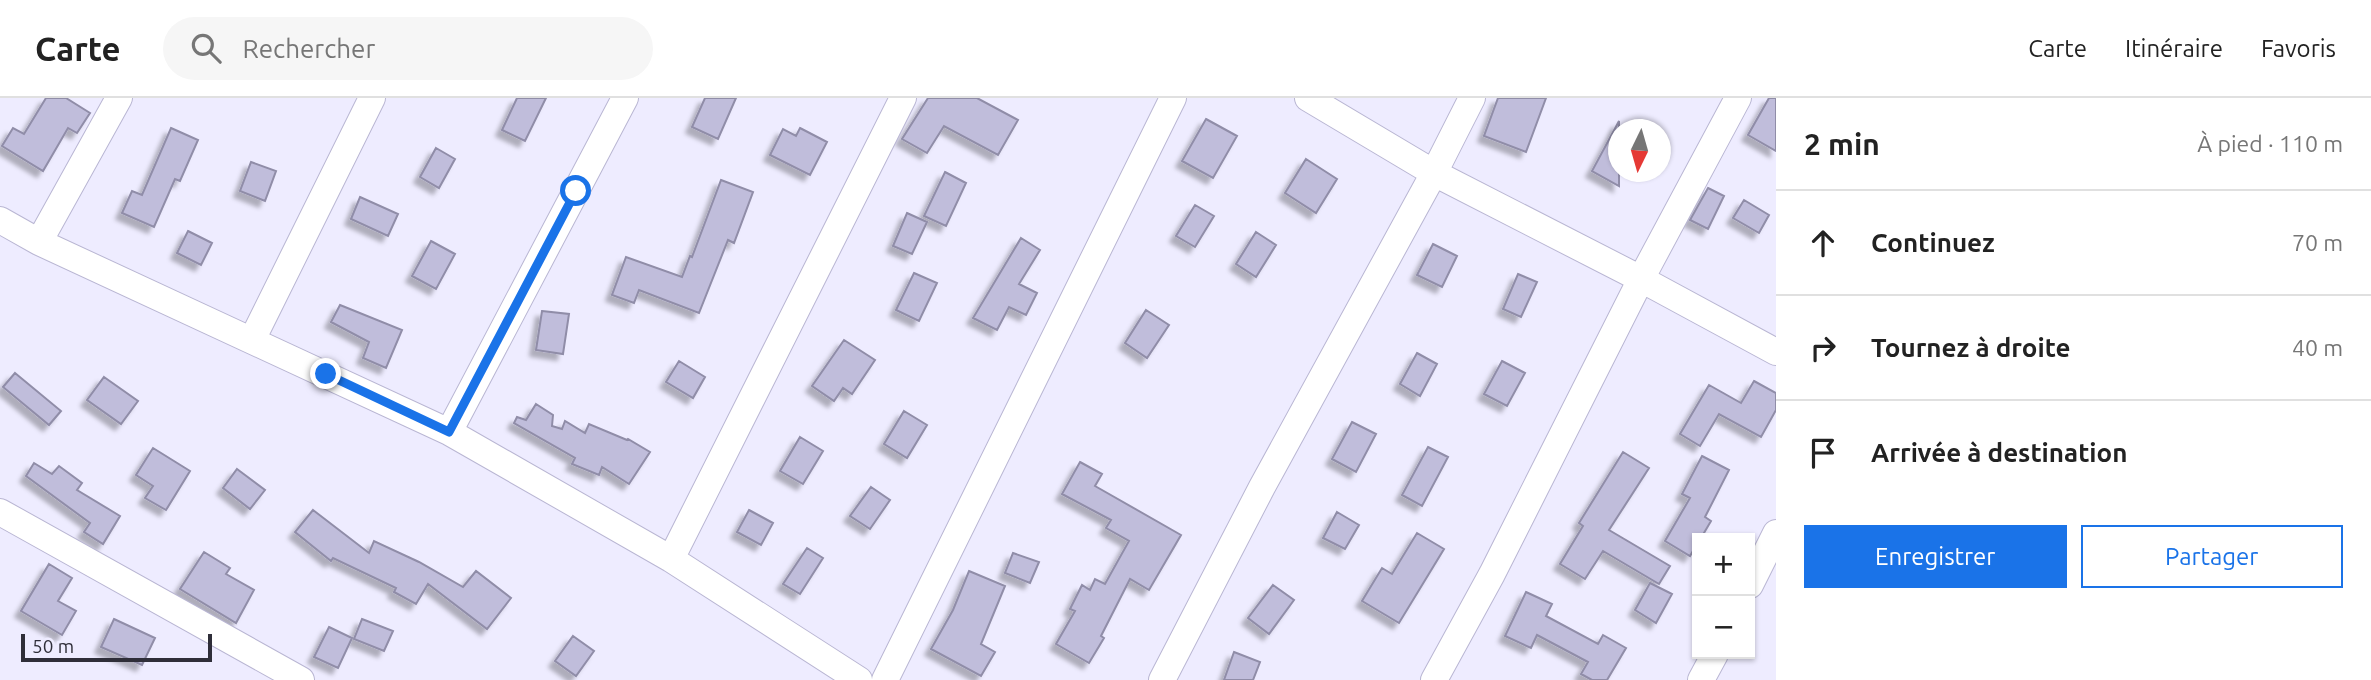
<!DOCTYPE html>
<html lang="fr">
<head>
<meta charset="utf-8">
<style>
  body { margin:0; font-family:Ubuntu,sans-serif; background:#f6f6f6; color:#222 }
  .controls { position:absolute; right:21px; bottom:21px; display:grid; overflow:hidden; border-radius:0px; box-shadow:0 2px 5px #0004 }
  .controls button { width:63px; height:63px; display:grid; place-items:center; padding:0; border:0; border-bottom:2px solid #e0e0e0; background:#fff; color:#222; font:35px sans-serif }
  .compass { position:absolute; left:1608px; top:21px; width:63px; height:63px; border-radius:50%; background:#fff; box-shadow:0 2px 5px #0004; rotate:185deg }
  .scale { position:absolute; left:21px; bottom:18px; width:191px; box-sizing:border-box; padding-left:7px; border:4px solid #2f2e39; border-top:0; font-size:19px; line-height:24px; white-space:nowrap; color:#2f2e39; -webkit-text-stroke:5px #eeecff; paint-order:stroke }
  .stop { position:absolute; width:21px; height:21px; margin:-16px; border:5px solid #1a73e8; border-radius:50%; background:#fff }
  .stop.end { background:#1a73e8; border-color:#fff; box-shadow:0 2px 7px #0008 }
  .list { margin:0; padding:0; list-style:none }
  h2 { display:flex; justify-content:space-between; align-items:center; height:91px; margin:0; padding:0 28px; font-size:30px }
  h2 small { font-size:23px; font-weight:400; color:#767676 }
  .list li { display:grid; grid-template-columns:46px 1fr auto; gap:21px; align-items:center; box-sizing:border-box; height:105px; padding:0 28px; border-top:2px solid #e0e0e0 }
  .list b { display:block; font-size:26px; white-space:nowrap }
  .list em { font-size:23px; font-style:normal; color:#767676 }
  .actions { display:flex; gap:14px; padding:21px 28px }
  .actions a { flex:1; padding:16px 0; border:2px solid #1a73e8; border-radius:0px; text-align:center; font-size:24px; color:#1a73e8 }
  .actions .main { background:#1a73e8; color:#fff }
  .icon { flex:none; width:38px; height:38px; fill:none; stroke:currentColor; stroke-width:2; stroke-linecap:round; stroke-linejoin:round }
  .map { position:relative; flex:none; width:1776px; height:582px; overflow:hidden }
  header { display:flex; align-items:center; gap:42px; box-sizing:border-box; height:98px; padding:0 35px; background:#fff; border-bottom:2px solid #e0e0e0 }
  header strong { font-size:33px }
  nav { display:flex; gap:38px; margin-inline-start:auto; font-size:24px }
  .search { width:490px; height:63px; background:#f6f6f6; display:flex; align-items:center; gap:18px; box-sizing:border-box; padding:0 24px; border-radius:38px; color:#767676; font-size:26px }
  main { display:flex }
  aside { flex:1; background:#fff }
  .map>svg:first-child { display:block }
</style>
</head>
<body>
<header>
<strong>Carte</strong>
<div class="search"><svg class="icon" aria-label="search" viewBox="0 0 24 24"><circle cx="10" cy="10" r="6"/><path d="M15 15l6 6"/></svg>Rechercher</div>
<nav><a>Carte</a><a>Itinéraire</a><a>Favoris</a></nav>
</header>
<main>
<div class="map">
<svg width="1776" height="582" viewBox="0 0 1776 582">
  <defs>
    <filter id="shadow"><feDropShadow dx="-6" dy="6" stdDeviation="2" flood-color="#0004"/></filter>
  </defs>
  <rect width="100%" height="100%" fill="#eeecff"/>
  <path fill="#c0bddb" stroke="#908da8" stroke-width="2" filter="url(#shadow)" d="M 46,0 L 66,0 L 90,15 L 77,35 L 68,30 L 43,73 L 2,48 L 13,30 L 24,36 Z
    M 517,0 L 546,0 L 525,43 L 502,32 Z
    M 705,0 L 736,0 L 718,41 L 692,29 Z
    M 928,0 L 977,0 L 1018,22 L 998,57 L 944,28 L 927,55 L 902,41 Z
    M 1498,0 L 1546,0 L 1526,54 L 1484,38 Z
    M 1769,0 L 1776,0 L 1776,53 L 1748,37 Z
    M 1206,21 L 1237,38 L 1213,80 L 1182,63 Z
    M 1619,23 L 1619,88 L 1592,73 Z
    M 171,30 L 198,42 L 180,83 L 175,81 L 154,129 L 122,115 L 132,93 L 142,97 Z
    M 800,30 L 827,44 L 810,77 L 770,57 L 783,31 L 796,38 Z
    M 436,50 L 455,61 L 439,90 L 420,79 Z
    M 1306,61 L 1337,81 L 1316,115 L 1285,95 Z
    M 251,64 L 276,73 L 265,103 L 240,93 Z
    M 945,74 L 966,85 L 946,128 L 924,118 Z
    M 721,82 L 753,94 L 734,145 L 728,142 L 699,215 L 639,192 L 634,205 L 612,197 L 626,159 L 682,179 L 690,158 L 692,159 Z
    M 1708,90 L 1724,98 L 1708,131 L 1690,122 Z
    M 360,99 L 398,116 L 388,138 L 351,121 Z
    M 1744,102 L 1769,117 L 1759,135 L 1733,120 Z
    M 1195,107 L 1214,118 L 1195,149 L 1176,138 Z
    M 907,115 L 927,124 L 912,156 L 893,148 Z
    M 188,133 L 212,145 L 201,167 L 177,155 Z
    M 1256,134 L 1276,147 L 1256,179 L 1236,166 Z
    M 1021,140 L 1040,152 L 1019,186 L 1037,195 L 1026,217 L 1009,209 L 997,232 L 973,220 Z
    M 431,143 L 455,156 L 436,191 L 412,178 Z
    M 1433,146 L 1457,158 L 1442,189 L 1417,177 Z
    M 914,175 L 937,185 L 919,223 L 896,212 Z
    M 1518,176 L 1537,184 L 1521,219 L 1503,211 Z
    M 340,207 L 402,232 L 386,270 L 363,260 L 369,244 L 331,224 Z
    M 1146,212 L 1169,227 L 1147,260 L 1125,245 Z
    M 542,213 L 569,216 L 563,256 L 536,252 Z
    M 844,242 L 875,262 L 852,296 L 843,290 L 834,303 L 812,288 Z
    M 1417,255 L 1437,266 L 1420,298 L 1400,286 Z
    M 679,263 L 705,279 L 693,300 L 666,284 Z
    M 1502,263 L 1525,275 L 1507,308 L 1484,296 Z
    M 15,275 L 61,313 L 49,327 L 3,289 Z
    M 104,279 L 138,303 L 121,326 L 87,302 Z
    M 1754,283 L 1776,295 L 1776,312 L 1761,339 L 1719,316 L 1700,348 L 1680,336 L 1709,287 L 1741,305 Z
    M 536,306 L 553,317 L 552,328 L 562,331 L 565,323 L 585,335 L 589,326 L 627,342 L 628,341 L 650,354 L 629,386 L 602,369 L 599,377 L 572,366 L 575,360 L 514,325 L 517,319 L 526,322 Z
    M 904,313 L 927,327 L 907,360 L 884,346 Z
    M 1352,324 L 1376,336 L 1356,374 L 1332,361 Z
    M 800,339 L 823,353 L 803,386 L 780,373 Z
    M 1428,349 L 1448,359 L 1422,408 L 1402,397 Z
    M 153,350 L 190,373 L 166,412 L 145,400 L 153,388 L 136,377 Z
    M 1623,354 L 1649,370 L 1609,432 L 1670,468 L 1659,486 L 1603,453 L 1585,481 L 1560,466 L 1583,428 L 1579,425 Z
    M 1702,358 L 1729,372 L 1705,419 L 1711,423 L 1701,440 L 1697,440 L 1697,446 L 1690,458 L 1665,443 L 1690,400 L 1682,396 Z
    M 1080,364 L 1102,376 L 1095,388 L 1181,437 L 1149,492 L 1130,481 L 1101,538 L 1104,540 L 1089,565 L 1056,546 L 1075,513 L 1070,511 L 1082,487 L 1090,492 L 1095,481 L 1105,486 L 1129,443 L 1106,430 L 1111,422 L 1062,396 Z
    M 34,365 L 52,376 L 59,368 L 82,385 L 77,392 L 120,418 L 103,446 L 84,434 L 90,425 L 26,378 Z
    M 237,371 L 265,392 L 250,411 L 223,390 Z
    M 871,389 L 890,402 L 870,431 L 850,418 Z
    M 313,412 L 369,455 L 374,443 L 419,464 L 463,489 L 476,473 L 511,500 L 487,531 L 428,486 L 416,506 L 394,494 L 396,490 L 333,460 L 331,463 L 295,434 Z
    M 749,412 L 773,425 L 761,447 L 737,434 Z
    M 1337,414 L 1359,427 L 1345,451 L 1323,440 Z
    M 1417,435 L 1444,451 L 1399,525 L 1362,503 L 1382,470 L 1392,476 Z
    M 807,450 L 823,460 L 800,496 L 783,486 Z
    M 204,454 L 230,470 L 226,476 L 254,492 L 236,525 L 180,491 Z
    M 1013,455 L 1039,464 L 1030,485 L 1005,475 Z
    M 49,466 L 72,480 L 58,503 L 76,513 L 62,537 L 21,513 Z
    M 969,473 L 1005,488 L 981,546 L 995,554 L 981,578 L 931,551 L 953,512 Z
    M 1650,485 L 1672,496 L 1656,525 L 1635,512 Z
    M 1273,487 L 1294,502 L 1269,536 L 1248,520 Z
    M 1526,494 L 1552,506 L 1546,518 L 1598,546 L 1603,537 L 1626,550 L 1607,582 L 1592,582 L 1581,576 L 1588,564 L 1537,537 L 1531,550 L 1505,538 Z
    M 114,521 L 155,540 L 142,567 L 101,549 Z
    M 362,521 L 393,533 L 384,553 L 354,541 Z
    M 329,529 L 352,540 L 338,570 L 314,559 Z
    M 573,538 L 594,553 L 576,578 L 555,563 Z
    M 1234,554 L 1260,564 L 1253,582 L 1224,582 Z"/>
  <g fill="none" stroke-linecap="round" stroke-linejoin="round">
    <g stroke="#b9b6d3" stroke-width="28">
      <path id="minor" d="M 1308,0 L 1434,75 L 1641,181 L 1776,254
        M 0,122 L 39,144 L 449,334 L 671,461 L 859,582
        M 39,144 L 119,0
        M 252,242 L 372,0
        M 449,334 L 625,0
        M 0,414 L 301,582
        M 671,461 L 903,0
        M 1750,487 L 1776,435
        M 885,582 L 1173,0
        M 1162,582 L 1262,389 L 1434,75 L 1472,0
        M 1434,582 L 1492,476 L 1641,181 L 1738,0
        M 1701,582 L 1715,556"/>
    </g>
    <use href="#minor" stroke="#fff" stroke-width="26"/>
  </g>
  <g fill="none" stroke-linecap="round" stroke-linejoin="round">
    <path stroke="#1a73e8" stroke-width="9" d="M 326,276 L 449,334 L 576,93"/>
  </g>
</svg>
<div class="controls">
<button>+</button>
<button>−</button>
</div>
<svg class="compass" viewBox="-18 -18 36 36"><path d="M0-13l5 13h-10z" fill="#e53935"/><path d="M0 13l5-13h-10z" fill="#767676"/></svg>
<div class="scale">50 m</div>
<div class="stop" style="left:576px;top:93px"></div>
<div class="stop end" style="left:326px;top:276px"></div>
</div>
<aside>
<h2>2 min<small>À pied · 110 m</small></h2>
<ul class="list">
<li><svg class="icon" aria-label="ahead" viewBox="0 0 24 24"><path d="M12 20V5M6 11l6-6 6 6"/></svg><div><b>Continuez</b></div><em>70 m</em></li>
<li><svg class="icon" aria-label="right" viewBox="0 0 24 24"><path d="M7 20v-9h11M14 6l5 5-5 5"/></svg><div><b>Tournez à droite</b></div><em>40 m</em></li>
<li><svg class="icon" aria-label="arrive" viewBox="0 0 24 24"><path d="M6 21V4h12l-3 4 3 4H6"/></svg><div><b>Arrivée à destination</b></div></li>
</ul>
<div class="actions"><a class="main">Enregistrer</a><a>Partager</a></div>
</aside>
</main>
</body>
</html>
